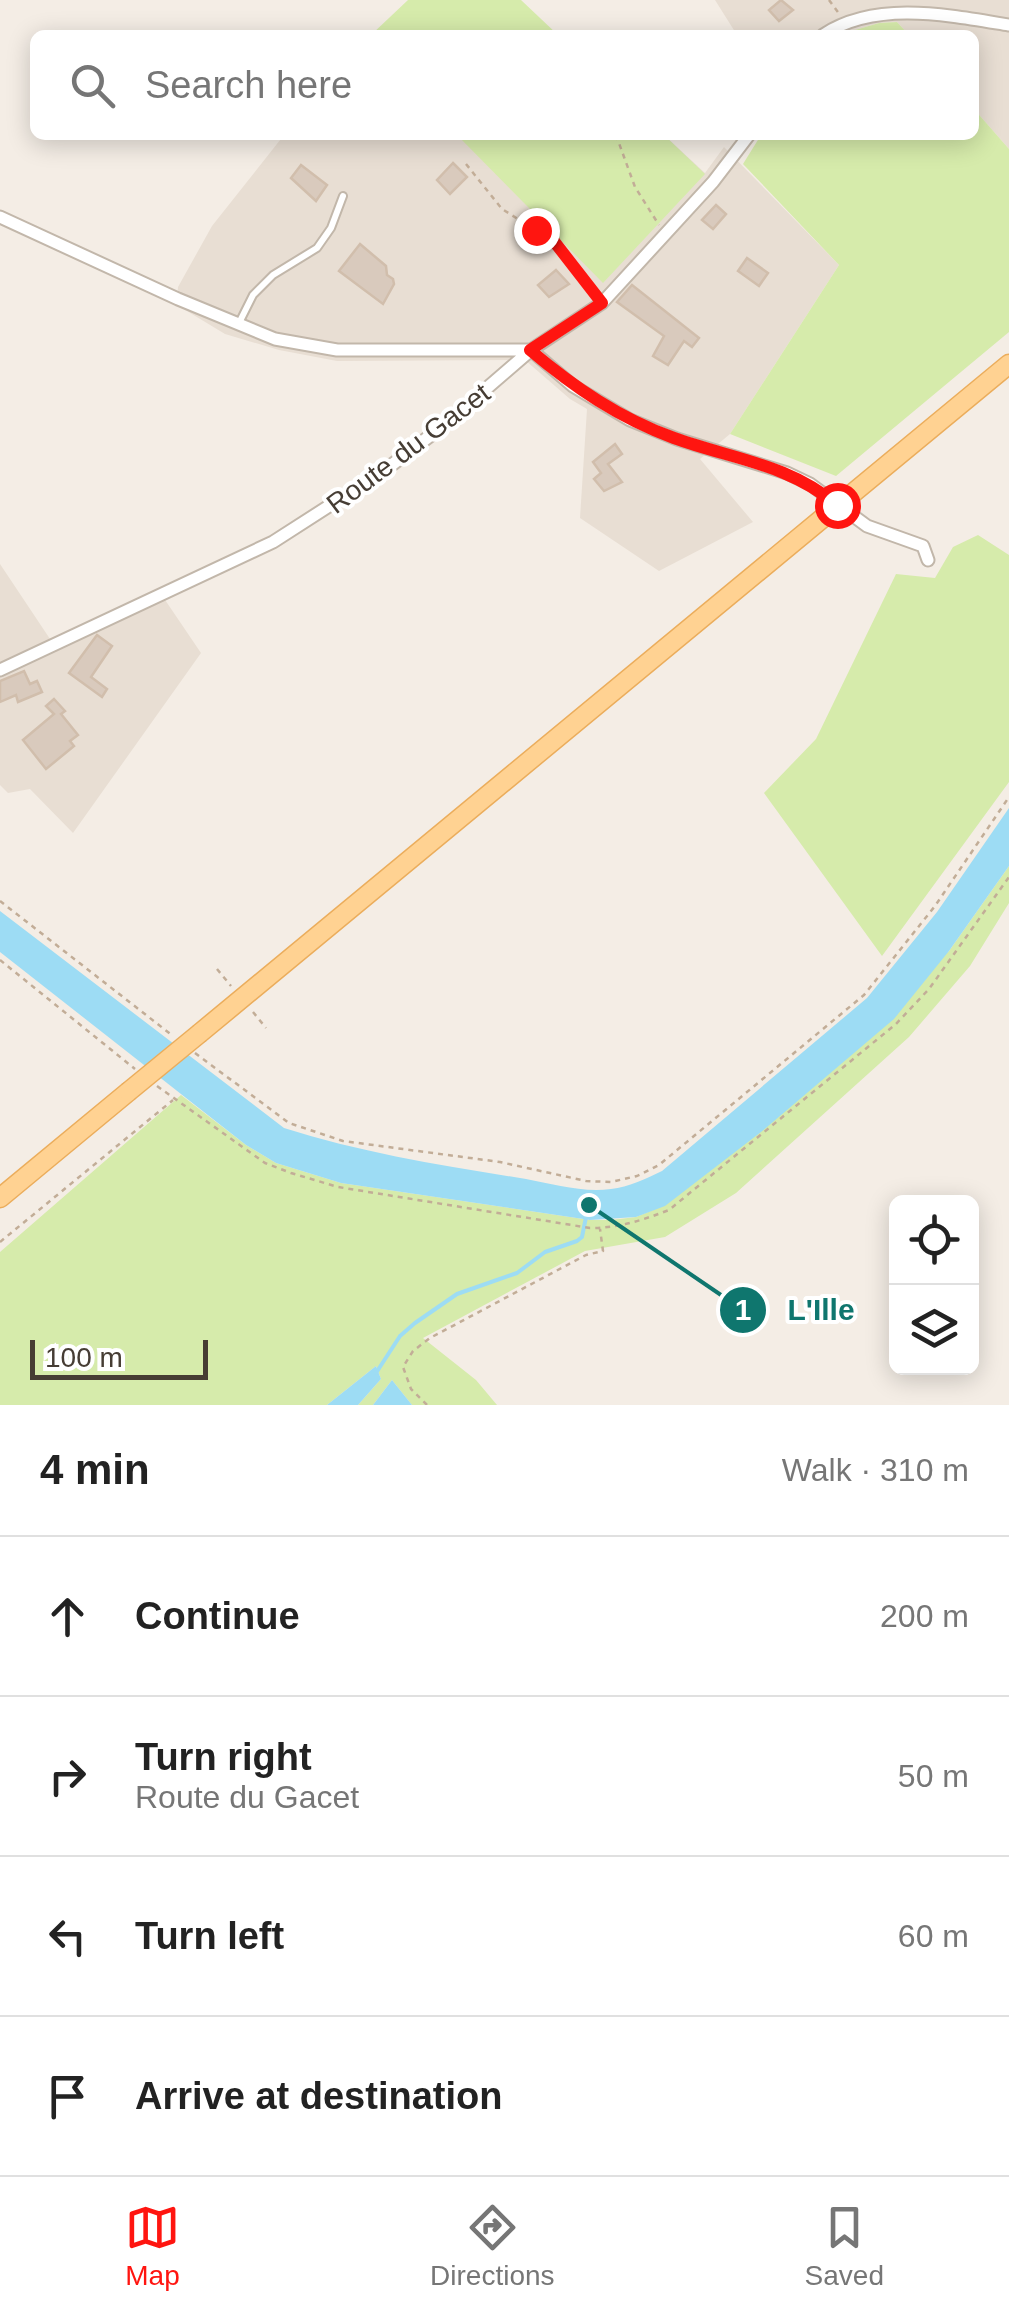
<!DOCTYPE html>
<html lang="en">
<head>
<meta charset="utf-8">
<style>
  body { margin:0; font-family:Helvetica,sans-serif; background:#f6f6f6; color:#222 }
  .controls { position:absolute; right:30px; bottom:30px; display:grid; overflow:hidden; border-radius:15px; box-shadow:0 5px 25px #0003 }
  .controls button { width:90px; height:90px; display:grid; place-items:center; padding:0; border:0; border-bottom:2px solid #e0e0e0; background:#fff; color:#222; font:50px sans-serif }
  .scale { position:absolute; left:30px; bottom:25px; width:178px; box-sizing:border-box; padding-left:10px; border:5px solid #463d34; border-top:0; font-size:28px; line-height:35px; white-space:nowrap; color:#463d34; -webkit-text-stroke:8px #fff; paint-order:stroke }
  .stop { position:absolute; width:30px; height:30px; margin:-22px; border:8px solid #ff1510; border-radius:50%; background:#fff }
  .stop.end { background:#ff1510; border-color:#fff; box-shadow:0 2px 10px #0008 }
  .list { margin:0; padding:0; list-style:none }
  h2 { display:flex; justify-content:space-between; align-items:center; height:130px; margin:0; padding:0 40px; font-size:42px }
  h2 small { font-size:32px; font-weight:400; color:#767676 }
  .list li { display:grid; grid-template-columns:65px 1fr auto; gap:30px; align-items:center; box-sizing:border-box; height:160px; padding:0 40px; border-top:2px solid #e0e0e0 }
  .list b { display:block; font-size:38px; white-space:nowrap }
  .list p { margin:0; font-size:32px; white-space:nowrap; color:#767676 }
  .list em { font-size:32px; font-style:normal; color:#767676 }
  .icon { flex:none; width:55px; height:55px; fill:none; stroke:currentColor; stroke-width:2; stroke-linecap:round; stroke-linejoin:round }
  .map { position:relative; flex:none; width:1009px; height:1405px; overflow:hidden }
  .search { position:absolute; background:#fff; box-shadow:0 5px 25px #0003; left:30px; right:30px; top:30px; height:110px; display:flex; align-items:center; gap:25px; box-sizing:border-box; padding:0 35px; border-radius:15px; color:#767676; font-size:38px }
  .sheet { height:770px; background:#fff }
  nav { display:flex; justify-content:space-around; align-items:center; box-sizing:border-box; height:140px; border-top:2px solid #e0e0e0; background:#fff; font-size:28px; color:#767676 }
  nav a { display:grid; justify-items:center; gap:5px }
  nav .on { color:#ff1510 }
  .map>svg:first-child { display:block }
</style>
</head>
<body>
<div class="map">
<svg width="1009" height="1405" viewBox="0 0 1009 1405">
  <rect width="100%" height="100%" fill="#f4ede5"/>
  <path fill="#e8ded3" d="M 715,0 L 1009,0 L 1009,149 L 974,109 L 974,35 L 909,35 L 897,22 L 879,23 L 838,35 L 737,35 Z
    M 284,135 L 664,135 L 705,173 L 724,147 L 839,265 L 730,434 L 700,459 L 753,522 L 659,571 L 580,518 L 587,409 L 570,399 L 525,360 L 337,361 L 279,350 L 225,334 L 177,305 L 178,287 L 212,226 Z
    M 0,564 L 50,639 L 159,591 L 201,653 L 73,833 L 30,789 L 8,793 L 0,785 Z"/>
  <path fill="#d6ebab" d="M 408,0 L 521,0 L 558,35 L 371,35 Z
    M 897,22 L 909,35 L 838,35 L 879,23 Z
    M 974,109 L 1009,149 L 1009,332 L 836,476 L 730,434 L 839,265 L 743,164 L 761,135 L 974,135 Z
    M 457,135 L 664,135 L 705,174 L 603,283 Z
    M 978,535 L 1009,555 L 1009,782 L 882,956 L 764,793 L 816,739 L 896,574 L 935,578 L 953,547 Z
    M 1009,866 L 1009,903 L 970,966 L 909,1037 L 736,1193 L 665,1237 L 585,1251 L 423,1338 L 476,1380 L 497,1405 L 412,1405 L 392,1380 L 373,1405 L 358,1405 L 381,1379 L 376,1366 L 327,1405 L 0,1405 L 0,1252 L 181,1095 L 246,1145 L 276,1163 L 341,1183 L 590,1220 L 611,1220 L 636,1217 L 665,1205 L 697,1179 L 949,951 Z"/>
  <path fill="#9ddcf4" d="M 1009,808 L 1009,866 L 949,951 L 894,1019 L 761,1132 L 665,1206 L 636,1217 L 590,1220 L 341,1183 L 276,1163 L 246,1145 L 0,952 L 0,911 L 284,1128 C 362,1153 445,1166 526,1179 C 553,1184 583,1193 611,1189 C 629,1187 645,1179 662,1171 L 867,998 L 937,912 Z
    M 376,1366 L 381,1379 L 358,1405 L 327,1405 Z
    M 392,1380 L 412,1405 L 373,1405 Z"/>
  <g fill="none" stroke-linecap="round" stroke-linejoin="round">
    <path stroke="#9ddcf4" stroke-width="4" d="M 376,1373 L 400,1336 L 415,1323 L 457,1294 L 517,1273 L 545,1252 L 577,1241 L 582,1237 L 586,1217"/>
  </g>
  <path fill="#d9cabd" stroke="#d1beac" stroke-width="2.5" d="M 781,0 L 793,10 L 779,21 L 769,10 Z
    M 453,163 L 467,177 L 450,194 L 437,180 Z
    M 301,165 L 327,185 L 316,201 L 291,178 Z
    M 716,205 L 726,214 L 713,229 L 702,220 Z
    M 360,244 L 386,266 L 387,275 L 393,279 L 394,284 L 383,304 L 339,271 Z
    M 747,258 L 768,273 L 759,286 L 738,271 Z
    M 556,270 L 569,284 L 549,297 L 538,285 Z
    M 632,285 L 699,338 L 692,347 L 684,341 L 668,365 L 653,356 L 664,336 L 617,302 Z
    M 615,444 L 622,454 L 608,464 L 622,482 L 604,491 L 594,479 L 601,473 L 593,462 Z
    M 97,635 L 112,646 L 91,677 L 107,689 L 102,697 L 69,673 Z
    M 24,671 L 30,684 L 37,681 L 42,692 L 18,702 L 16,695 L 0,702 L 0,681 Z
    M 54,699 L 65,711 L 61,714 L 78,735 L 70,741 L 74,746 L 46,769 L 23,740 L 54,714 L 46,706 Z"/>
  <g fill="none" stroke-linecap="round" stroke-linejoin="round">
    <g stroke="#c2b7aa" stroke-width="10">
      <path id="lane" d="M 239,323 L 253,295 L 273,275 L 317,248 L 331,228 L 343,196"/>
    </g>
    <g stroke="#c2b7aa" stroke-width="15">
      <path id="street" d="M 823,35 C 876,0 948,15 1009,25
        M 0,217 L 178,299 L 275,339 L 337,350 L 531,350 L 573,386 L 630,420 L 677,439 L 787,473 L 810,484 L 867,526 L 923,546 L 928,560
        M 0,670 L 273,542 L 385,470 L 443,426 L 531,350 L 602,303 L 713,182 L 749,135"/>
    </g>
    <g stroke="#ebad5c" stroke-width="21">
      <path id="primary" d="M 200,1033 L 1009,364
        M 0,1198 L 128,1092"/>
    </g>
    <path stroke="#c2ad97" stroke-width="2.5" stroke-dasharray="5 5" stroke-linecap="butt" d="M 829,0 L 840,15
      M 616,135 L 635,187 L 659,225
      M 466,164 L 502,209 L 553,241 L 595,294
      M 0,901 L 173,1036
      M 0,960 L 135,1069
      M 217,969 L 231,986
      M 253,1012 L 266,1028
      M 195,1053 L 289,1123 L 343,1141 L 500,1162 L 586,1181 L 611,1182 L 637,1176 L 659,1165 L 864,995 L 935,906 L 1009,797
      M 157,1086 L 265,1163 L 291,1173 L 338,1187 L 590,1228 C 619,1228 643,1220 669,1210 L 896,1024 L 929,989 L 1009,877
      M 0,1242 L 173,1100
      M 427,1405 L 411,1389 L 403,1367 L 413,1351 L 430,1338 L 586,1255 L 603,1251 L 600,1229"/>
    <use href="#lane" stroke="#fff" stroke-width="6"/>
    <use href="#street" stroke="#fff" stroke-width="11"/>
    <use href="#primary" stroke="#ffd292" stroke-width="18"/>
    <g stroke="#ebad5c" stroke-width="21" stroke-linecap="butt">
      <path id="primary-bridge" d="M 128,1092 L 200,1033"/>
    </g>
    <use href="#primary-bridge" stroke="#ffd292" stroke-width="18"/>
  </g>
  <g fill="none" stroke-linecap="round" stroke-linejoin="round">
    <path stroke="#ff1510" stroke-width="12" d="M 536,230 L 553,240 L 602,303 L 530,350 C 575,388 619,418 674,438 C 732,459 789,464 837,505"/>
  </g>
  <g text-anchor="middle" stroke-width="8" stroke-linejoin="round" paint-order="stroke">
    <g font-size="28" fill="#463d34" stroke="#fff">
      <text transform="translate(408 448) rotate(-37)" y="10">Route du Gacet</text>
    </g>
  </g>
  <path fill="none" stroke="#0f766e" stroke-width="4" d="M589 1205L743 1310"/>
  <g fill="#0f766e" stroke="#fff" stroke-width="4">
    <circle cx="589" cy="1205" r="10"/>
    <circle cx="743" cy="1310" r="25"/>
  </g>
  <g font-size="30" text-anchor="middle" font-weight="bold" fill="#fff">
    <text x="743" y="1320">1</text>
  </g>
  <g font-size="30" text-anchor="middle" font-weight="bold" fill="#0f766e" stroke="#fff" stroke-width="8" stroke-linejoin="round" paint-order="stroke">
    <text x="821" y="1320">L'Ille</text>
  </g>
</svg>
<div class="controls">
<button><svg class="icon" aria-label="locate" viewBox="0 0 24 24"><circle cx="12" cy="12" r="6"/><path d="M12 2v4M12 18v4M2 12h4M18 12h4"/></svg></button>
<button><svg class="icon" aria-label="layers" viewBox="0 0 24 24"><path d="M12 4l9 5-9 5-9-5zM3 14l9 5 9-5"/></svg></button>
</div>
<div class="scale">100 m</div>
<div class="stop" style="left:837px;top:505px"></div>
<div class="stop end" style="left:536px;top:230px"></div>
<div class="search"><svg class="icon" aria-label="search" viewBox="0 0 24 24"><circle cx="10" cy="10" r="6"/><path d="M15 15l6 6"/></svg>Search here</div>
</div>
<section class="sheet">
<h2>4 min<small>Walk · 310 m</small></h2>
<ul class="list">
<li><svg class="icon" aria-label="ahead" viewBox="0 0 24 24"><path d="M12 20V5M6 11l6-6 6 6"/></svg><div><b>Continue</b></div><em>200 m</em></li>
<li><svg class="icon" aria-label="right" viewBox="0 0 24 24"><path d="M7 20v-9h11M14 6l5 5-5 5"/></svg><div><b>Turn right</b><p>Route du Gacet</p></div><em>50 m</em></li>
<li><svg class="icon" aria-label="left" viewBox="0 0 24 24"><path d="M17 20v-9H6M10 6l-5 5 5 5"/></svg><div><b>Turn left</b></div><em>60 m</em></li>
<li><svg class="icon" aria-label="arrive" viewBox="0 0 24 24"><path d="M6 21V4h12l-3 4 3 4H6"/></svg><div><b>Arrive at destination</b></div></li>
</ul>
</section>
<nav>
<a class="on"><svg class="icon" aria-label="map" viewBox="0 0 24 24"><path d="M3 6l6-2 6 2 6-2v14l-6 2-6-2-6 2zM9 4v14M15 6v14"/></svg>Map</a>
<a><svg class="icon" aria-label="directions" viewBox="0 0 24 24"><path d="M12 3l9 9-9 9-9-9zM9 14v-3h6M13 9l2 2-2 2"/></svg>Directions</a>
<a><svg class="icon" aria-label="saved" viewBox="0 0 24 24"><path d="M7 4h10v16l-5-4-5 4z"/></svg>Saved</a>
</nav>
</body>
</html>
